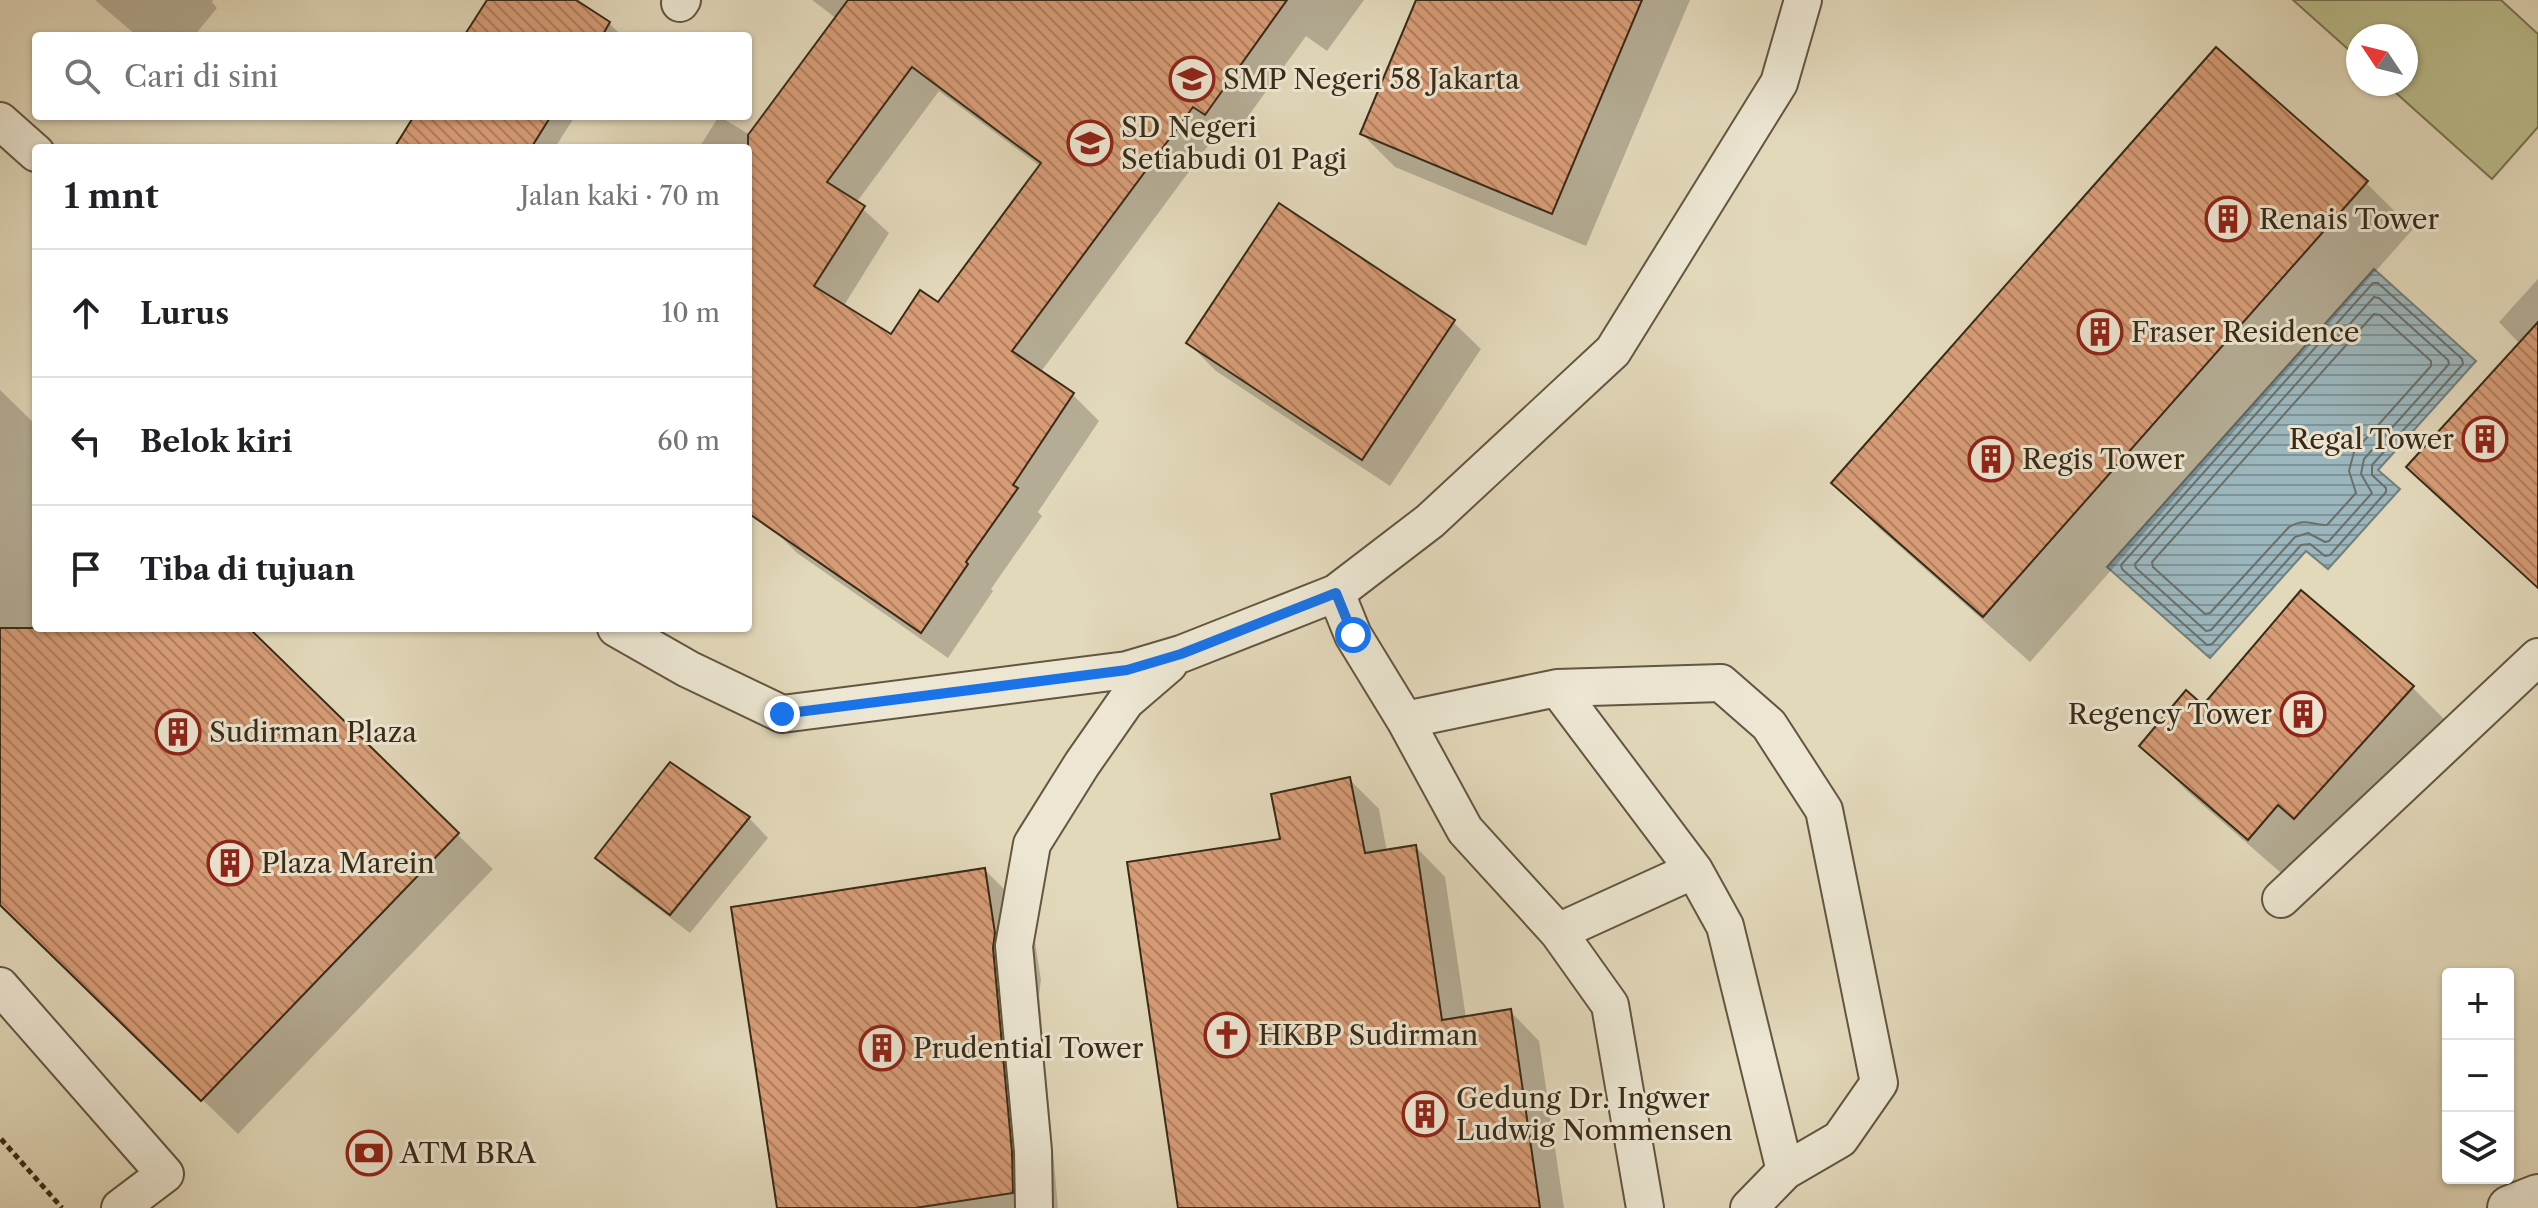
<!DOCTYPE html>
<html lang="id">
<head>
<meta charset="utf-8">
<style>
  body { margin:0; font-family:"Libre Caslon Text",serif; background:#f6f6f6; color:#202124 }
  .controls { position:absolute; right:24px; bottom:24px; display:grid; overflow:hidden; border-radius:8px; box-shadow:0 2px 6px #0004 }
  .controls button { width:72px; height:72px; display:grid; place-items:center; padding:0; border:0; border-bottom:2px solid #e0e0e0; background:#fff; color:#202124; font:40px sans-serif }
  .compass { position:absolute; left:2346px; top:24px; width:72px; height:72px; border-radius:50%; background:#fff; box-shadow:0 2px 6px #0004; rotate:305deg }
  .stop { position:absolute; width:24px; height:24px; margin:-18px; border:6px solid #1a73e8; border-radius:50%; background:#fff }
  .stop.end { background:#1a73e8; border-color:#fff; box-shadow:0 2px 8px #0008 }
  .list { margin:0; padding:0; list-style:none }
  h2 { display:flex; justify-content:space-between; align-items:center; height:104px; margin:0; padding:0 32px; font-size:34px }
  h2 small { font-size:26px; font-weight:400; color:#757577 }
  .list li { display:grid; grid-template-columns:52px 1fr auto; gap:24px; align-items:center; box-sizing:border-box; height:128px; padding:0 32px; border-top:2px solid #e0e0e0 }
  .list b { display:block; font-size:30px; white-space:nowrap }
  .list em { font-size:26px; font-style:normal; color:#757577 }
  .icon { flex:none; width:44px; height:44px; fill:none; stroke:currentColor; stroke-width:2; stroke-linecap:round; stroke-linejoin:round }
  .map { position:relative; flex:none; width:2538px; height:1208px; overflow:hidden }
  .search { position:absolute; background:#fff; box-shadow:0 2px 6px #0004; left:32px; top:32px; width:720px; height:88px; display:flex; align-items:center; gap:20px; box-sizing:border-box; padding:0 28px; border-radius:8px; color:#757577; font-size:30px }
  .panel { position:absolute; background:#fff; box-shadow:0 2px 6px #0004; left:32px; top:144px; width:720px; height:488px; border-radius:8px }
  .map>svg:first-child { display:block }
</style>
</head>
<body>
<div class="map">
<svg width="2538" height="1208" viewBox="0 0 2538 1208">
  <defs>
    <pattern id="water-rules" width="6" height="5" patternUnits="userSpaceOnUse" patternTransform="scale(2)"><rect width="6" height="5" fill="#9bb6bc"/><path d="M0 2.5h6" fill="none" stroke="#7f9498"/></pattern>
    <pattern id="building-back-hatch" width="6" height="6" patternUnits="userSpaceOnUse" patternTransform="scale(2)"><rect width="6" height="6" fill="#d69c76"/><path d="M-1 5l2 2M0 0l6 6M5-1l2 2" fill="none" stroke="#af7f60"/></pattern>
  </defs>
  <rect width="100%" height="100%" fill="#e2d8ba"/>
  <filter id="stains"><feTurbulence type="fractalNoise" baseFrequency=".0025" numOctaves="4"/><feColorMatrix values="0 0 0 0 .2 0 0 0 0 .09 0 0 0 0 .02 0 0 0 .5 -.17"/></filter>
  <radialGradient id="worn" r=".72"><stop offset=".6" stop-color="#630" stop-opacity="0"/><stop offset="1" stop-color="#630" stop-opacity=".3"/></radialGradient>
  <path fill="#babc8b" stroke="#7a7351" stroke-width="2" d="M 2293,0 L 2501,0 L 2538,34 L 2538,127 L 2492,179 L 2386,84 L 2406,84 L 2406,36 L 2358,36 L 2358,58 Z"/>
  <path fill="url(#water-rules)" stroke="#747e7a" stroke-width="2" d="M 2374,269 L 2476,361 L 2378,470 L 2400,489 L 2328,569 L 2306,551 L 2210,658 L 2107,567 Z"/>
  <path fill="#0003" fill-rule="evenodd" d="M 95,0 L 213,0 L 212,2 L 217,8 L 194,36 L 137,36 Z
    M 489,0 L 572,0 L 609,23 L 622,36 L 466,36 Z
    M 812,0 L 1364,0 L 1327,51 L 1306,36 L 1231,140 L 1219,131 L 1040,373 L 1073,395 L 1099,421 L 1038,512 L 1042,516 L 991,589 L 993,591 L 948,658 L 797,553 L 771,527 L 748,469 L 748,148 L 699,148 L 719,116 L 750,135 L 837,19 ZM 939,91 L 1041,167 L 939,305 L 891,337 L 843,307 L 889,233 L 856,203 Z
    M 1418,0 L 1690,0 L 1586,246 L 1395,167 L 1362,134 Z
    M 2217,50 L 2366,183 L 2413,229 L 2030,662 L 1880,529 L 1834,483 Z
    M 416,116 L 575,116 L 556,146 L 558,148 L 395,148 Z
    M 2538,279 L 2538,589 L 2455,513 L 2409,467 L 2520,344 L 2499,322 Z
    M 1453,322 L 1481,349 L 1390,486 L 1216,371 L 1188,343 Z
    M 0,390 L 36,425 L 36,628 L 245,628 L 493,869 L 238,1134 L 0,904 Z
    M 2302,593 L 2413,688 L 2459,734 L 2295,885 L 2188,792 L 2142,746 L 2203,708 Z
    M 670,764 L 749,818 L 768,838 L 690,933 L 617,877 L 598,857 Z
    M 1349,779 L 1379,809 L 1387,852 L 1416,847 L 1445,877 L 1466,1018 L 1510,1011 L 1539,1041 L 1564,1208 L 1180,1208 L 1282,840 Z
    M 985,870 L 1031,916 L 1041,980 L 1039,995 L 1058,1208 L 779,1208 Z"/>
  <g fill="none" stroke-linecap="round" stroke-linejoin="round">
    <path stroke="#6a706a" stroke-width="2" d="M 2373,283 L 2378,283 L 2462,359 L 2463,364 L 2372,465 L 2372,475 L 2386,488 L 2386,492 L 2330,555 L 2325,556 L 2310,544 L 2301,545 L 2212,644 L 2207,645 L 2122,569 L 2121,565 Z
      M 2374,297 L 2379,298 L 2448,360 L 2449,364 L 2364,459 L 2361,474 L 2372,493 L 2329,541 L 2325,542 L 2308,533 L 2295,537 L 2211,630 L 2206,631 L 2136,568 L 2135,564 Z
      M 2374,314 L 2380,315 L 2431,361 L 2431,366 L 2354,452 L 2349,471 L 2356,493 L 2327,525 C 2313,526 2306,517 2289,527 L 2210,613 L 2205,614 L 2153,567 L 2152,562 Z"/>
  </g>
  <path fill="url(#building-back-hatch)" stroke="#392a17" stroke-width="2" fill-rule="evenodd" d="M 487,0 L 576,0 L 610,22 L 602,36 L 464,36 Z
    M 848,0 L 1287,0 L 1205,115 L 1193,107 L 1012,351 L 1074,393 L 1013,485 L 1018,488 L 966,562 L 968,564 L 921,633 L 748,513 L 748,135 ZM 912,67 L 1041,163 L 938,302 L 920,290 L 891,334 L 814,286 L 865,206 L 827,182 Z
    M 1416,0 L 1642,0 L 1552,214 L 1360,134 Z
    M 2216,47 L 2368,181 L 1983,617 L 1831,483 Z
    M 414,116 L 551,116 L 531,148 L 394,148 Z
    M 1279,203 L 1455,320 L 1362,460 L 1186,343 Z
    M 2538,322 L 2538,588 L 2406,467 Z
    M 2301,590 L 2414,686 L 2294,819 L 2278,805 L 2248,840 L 2139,746 L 2186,690 L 2203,705 Z
    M 0,628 L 249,628 L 459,833 L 201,1101 L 0,905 Z
    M 670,762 L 750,817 L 670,915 L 595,858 Z
    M 1350,777 L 1365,853 L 1416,845 L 1442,1020 L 1511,1009 L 1540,1208 L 1178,1208 L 1127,862 L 1280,839 L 1271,794 Z
    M 985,868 L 995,933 L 993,948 L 1012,1152 L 1013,1193 L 915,1208 L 777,1208 L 731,907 Z"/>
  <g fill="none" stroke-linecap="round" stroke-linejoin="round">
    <g stroke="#635640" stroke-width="40">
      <path id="service" d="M 680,3 L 682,0
        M 0,121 L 36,153
        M 1336,593 L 1353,635 L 1405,720 L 1465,830 L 1558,932 L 1610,1005 L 1645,1208
        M 616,628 L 688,669 L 782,714 L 1127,670 L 1181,654 L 1336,593 L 1430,521 L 1613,351 L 1779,83 L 1803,0
        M 1557,688 L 1721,683 L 1769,725 L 1824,810 L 1879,1083 L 1840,1139 L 1785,1171
        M 1405,720 L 1557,688 L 1694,870 L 1725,926 L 1785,1171 L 1749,1208
        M 2281,899 L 2538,657
        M 1558,932 L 1694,870
        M 0,986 L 165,1174 L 120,1208
        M 1034,1208 L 1033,1151 L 1014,946 L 1032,844 L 1082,764 L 1126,701 L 1169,664"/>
    </g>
    <g stroke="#635640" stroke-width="48">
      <path id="minor" d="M 2510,1208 L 2538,1197"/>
    </g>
    <path stroke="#392a17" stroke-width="5" stroke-dasharray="6 4" stroke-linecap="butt" d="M 1,1139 L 62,1208"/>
    <use href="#service" stroke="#ece6d2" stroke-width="36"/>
    <use href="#minor" stroke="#ece6d2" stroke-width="44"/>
  </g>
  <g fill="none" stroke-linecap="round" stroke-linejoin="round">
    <path stroke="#1a73e8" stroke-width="10" d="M 782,714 L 1127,670 L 1181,654 L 1336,593 L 1353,635"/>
  </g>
  <defs>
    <g id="school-ring" transform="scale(2.3)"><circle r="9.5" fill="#ece6d2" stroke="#8f2418" stroke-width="1.5"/><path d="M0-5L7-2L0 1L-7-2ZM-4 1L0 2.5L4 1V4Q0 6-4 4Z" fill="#8f2418"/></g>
    <g id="building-ring" transform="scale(2.3)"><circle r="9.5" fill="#ece6d2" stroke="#8f2418" stroke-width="1.5"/><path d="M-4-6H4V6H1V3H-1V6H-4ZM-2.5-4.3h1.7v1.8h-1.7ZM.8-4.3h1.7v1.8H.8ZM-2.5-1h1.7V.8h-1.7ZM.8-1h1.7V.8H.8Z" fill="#8f2418"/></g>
    <g id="church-ring" transform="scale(2.3)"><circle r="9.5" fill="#ece6d2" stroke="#8f2418" stroke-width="1.5"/><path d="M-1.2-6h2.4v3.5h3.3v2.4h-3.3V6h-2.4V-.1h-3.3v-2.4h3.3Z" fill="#8f2418"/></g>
    <g id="bank-ring" transform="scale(2.3)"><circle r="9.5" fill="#ece6d2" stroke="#8f2418" stroke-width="1.5"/><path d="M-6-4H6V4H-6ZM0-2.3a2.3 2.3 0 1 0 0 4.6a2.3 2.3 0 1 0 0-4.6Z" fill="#8f2418"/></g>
  </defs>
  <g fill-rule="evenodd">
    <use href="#school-ring" x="1192" y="79"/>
    <use href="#school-ring" x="1090" y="143"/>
    <use href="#building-ring" x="2228" y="219"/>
    <use href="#building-ring" x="2100" y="332"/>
    <use href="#building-ring" x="2485" y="439"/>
    <use href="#building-ring" x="1991" y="459"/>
    <use href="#building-ring" x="2303" y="714"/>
    <use href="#building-ring" x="178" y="732"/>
    <use href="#building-ring" x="230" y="863"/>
    <use href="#church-ring" x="1227" y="1035"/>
    <use href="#building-ring" x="882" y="1048"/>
    <use href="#building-ring" x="1425" y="1114"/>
    <use href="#bank-ring" x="369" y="1153"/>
  </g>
  <g text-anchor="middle" stroke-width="6" stroke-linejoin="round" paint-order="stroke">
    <g font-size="28" fill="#392a17" stroke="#ece6d2" text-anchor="start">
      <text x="1223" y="89">SMP Negeri 58 Jakarta</text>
      <text x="1121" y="137">SD Negeri<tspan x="1121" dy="32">Setiabudi 01 Pagi</tspan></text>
      <text x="2259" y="229">Renais Tower</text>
      <text x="2131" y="342">Fraser Residence</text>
      <text x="2454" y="449" text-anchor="end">Regal Tower</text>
      <text x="2022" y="469">Regis Tower</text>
      <text x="2272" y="724" text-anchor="end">Regency Tower</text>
      <text x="209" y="742">Sudirman Plaza</text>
      <text x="261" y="873">Plaza Marein</text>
      <text x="1258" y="1045">HKBP Sudirman</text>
      <text x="913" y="1058">Prudential Tower</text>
      <text x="1456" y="1108">Gedung Dr. Ingwer<tspan x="1456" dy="32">Ludwig Nommensen</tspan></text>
      <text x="400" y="1163">ATM BRA</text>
    </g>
  </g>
  <rect width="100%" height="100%" filter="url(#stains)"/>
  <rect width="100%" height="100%" fill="url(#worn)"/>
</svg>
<div class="controls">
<button>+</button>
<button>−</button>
<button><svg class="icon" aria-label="layers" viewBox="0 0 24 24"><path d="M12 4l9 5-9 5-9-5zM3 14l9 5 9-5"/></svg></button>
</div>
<svg class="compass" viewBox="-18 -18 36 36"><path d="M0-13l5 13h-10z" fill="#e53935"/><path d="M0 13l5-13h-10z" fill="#757577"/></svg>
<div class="stop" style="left:1353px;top:635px"></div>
<div class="stop end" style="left:782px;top:714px"></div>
<div class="search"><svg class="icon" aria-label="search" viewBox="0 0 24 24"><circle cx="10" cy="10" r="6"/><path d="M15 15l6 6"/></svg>Cari di sini</div>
<section class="panel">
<h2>1 mnt<small>Jalan kaki · 70 m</small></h2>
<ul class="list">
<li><svg class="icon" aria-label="ahead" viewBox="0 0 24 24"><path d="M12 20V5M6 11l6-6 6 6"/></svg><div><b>Lurus</b></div><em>10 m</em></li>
<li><svg class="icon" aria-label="left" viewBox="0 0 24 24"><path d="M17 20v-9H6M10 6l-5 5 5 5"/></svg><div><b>Belok kiri</b></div><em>60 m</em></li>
<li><svg class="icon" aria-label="arrive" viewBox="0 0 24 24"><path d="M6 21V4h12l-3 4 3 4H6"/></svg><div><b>Tiba di tujuan</b></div></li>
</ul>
</section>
</div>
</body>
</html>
